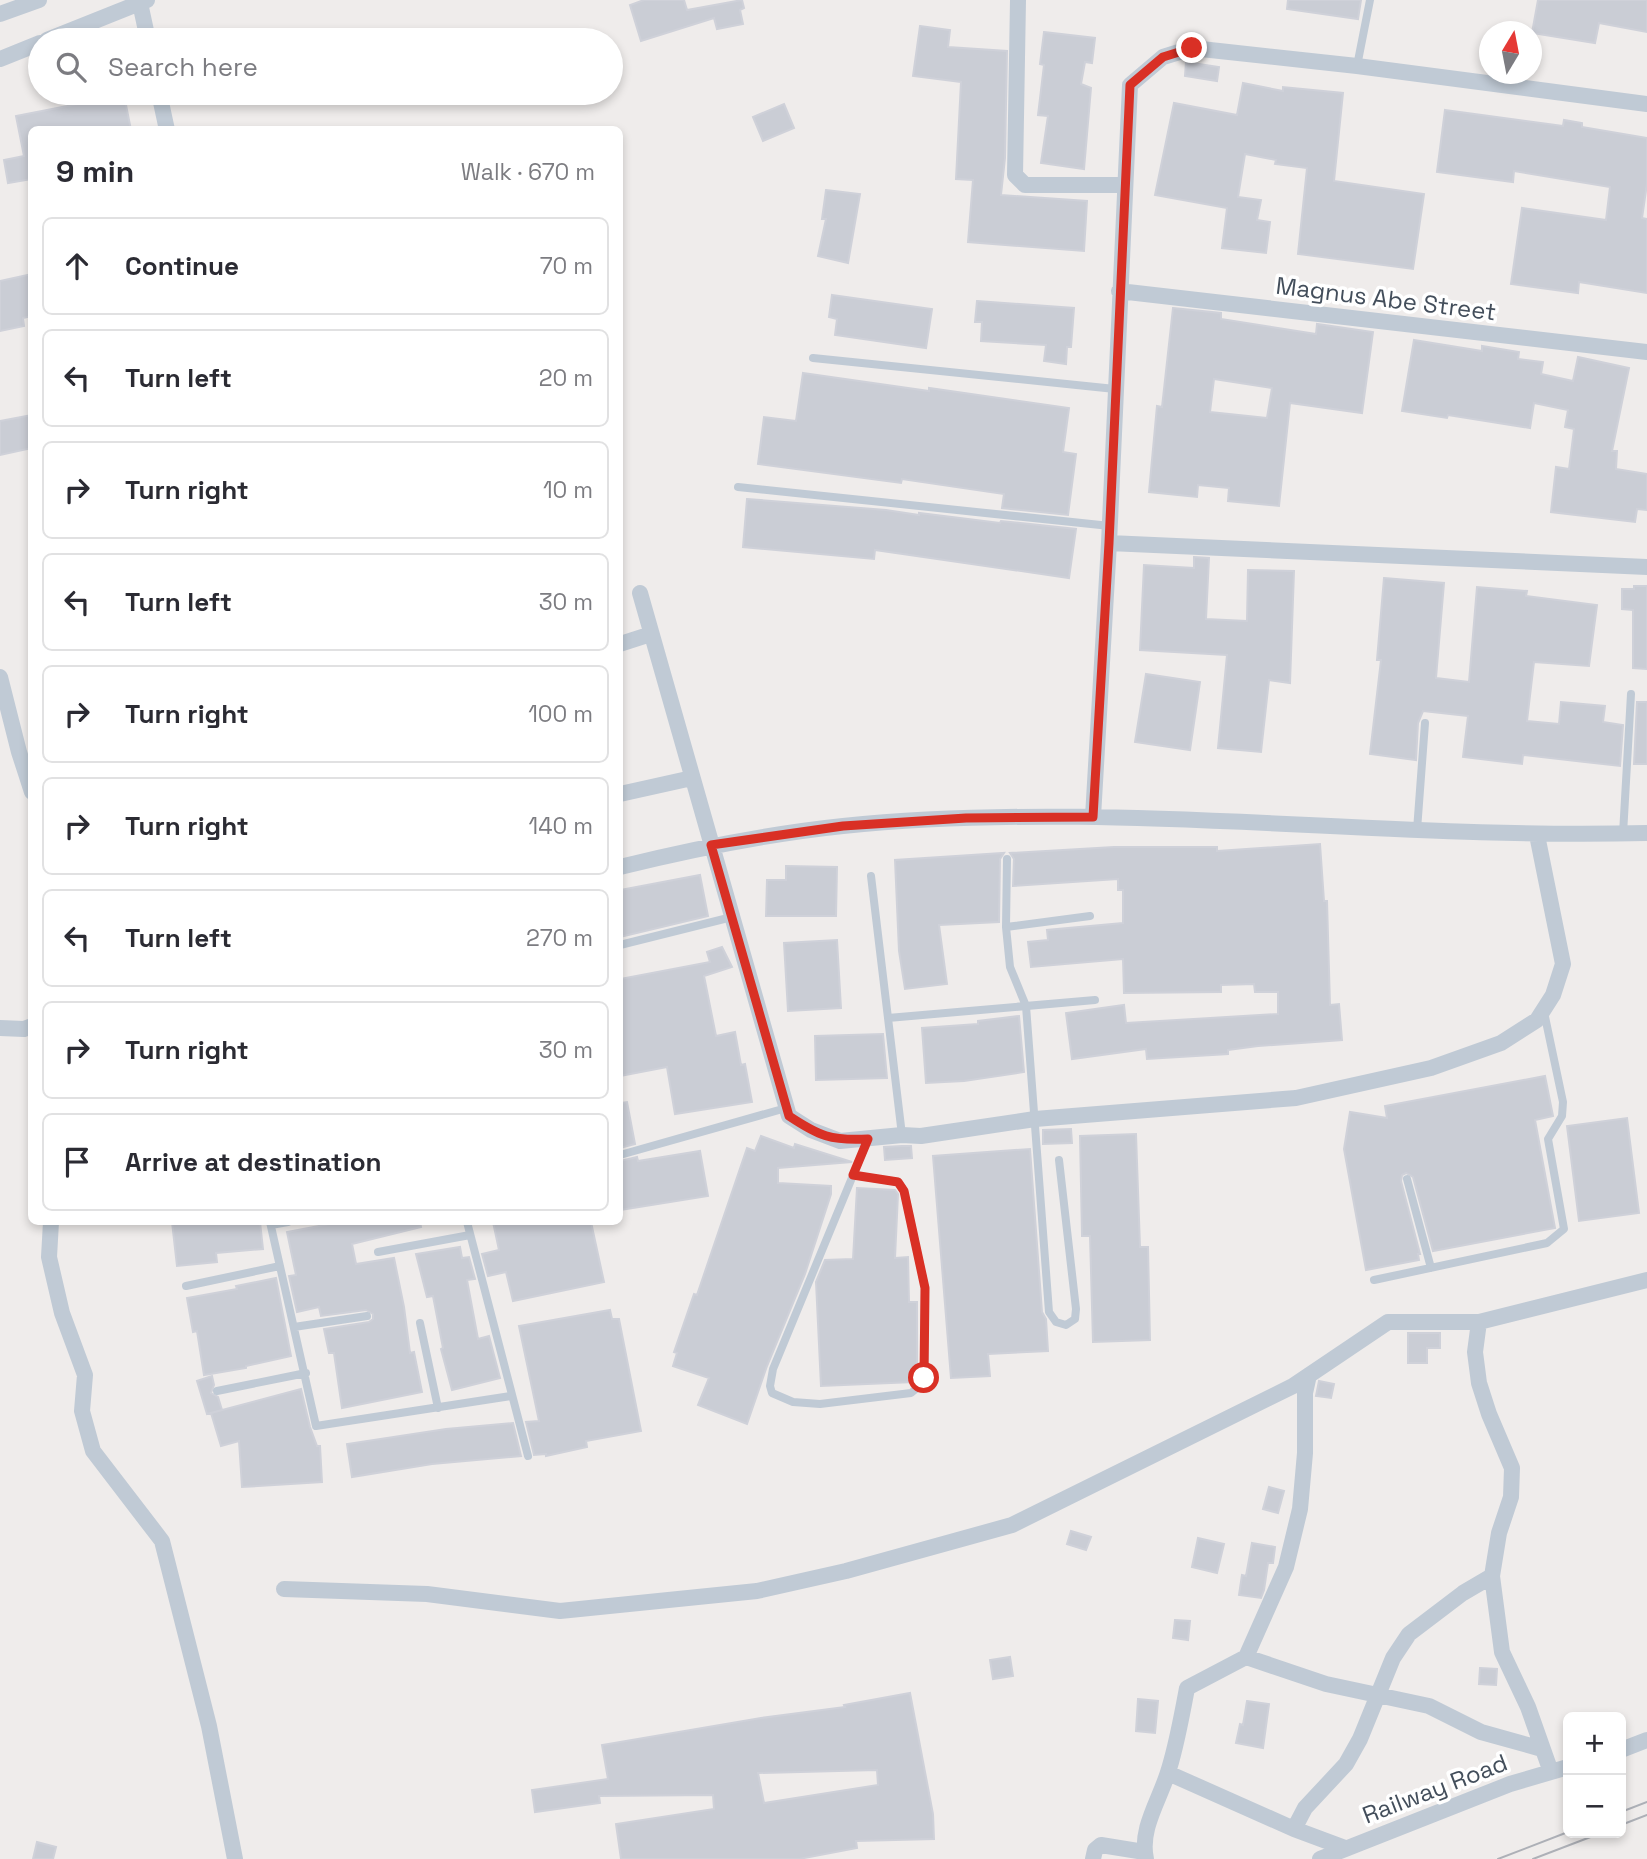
<!DOCTYPE html>
<html lang="en">
<head>
<meta charset="utf-8">
<style>
  body { margin:0; font-family:"Space Grotesk",sans-serif; background:#f7f7f7; color:#2b2b33 }
  .controls { position:absolute; right:21px; bottom:21px; display:grid; overflow:hidden; border-radius:10px; box-shadow:0 4px 10px #0003 }
  .controls button { width:63px; height:63px; display:grid; place-items:center; padding:0; border:0; border-bottom:2px solid #e1e1e2; background:#fff; color:#2b2b33; font:35px sans-serif }
  .compass { position:absolute; left:1479px; top:21px; width:63px; height:63px; border-radius:50%; background:#fff; box-shadow:0 4px 10px #0003; rotate:10deg }
  .stop { position:absolute; width:21px; height:21px; margin:-16px; border:5px solid #d93025; border-radius:50%; background:#fff }
  .stop.end { background:#d93025; border-color:#fff; box-shadow:0 2px 7px #0008 }
  .list { margin:0; padding:0; list-style:none }
  h2 { display:flex; justify-content:space-between; align-items:center; height:91px; margin:0; padding:0 28px; font-size:30px }
  h2 small { font-size:23px; font-weight:400; color:#7c7c81 }
  .list li { display:grid; grid-template-columns:46px 1fr auto; gap:21px; align-items:center; box-sizing:border-box; height:98px; margin:0 14px 14px; padding:0 14px; border:2px solid #e1e1e2; border-radius:10px }
  .list b { display:block; font-size:26px; white-space:nowrap }
  .list em { font-size:23px; font-style:normal; color:#7c7c81 }
  .icon { flex:none; width:38px; height:38px; fill:none; stroke:currentColor; stroke-width:2; stroke-linecap:round; stroke-linejoin:round }
  .map { position:relative; flex:none; width:1647px; height:1859px; overflow:hidden }
  .search { position:absolute; background:#fff; box-shadow:0 4px 10px #0003; left:28px; top:28px; width:595px; height:77px; display:flex; align-items:center; gap:18px; box-sizing:border-box; padding:0 24px; border-radius:38px; color:#7c7c81; font-size:26px }
  .panel { position:absolute; background:#fff; box-shadow:0 4px 10px #0003; left:28px; top:126px; width:595px; height:1099px; border-radius:10px }
  .map>svg:first-child { display:block }
</style>
</head>
<body>
<div class="map">
<svg width="1647" height="1859" viewBox="0 0 1647 1859">
  <rect width="100%" height="100%" fill="#efeceb"/>
  <path fill="#cacdd5" stroke="#cfd1d9" stroke-width="2" fill-rule="evenodd" d="M 644,0 L 684,0 L 687,10 L 742,0 L 744,8 L 740,10 L 743,24 L 717,29 L 714,18 L 641,41 L 630,5 Z
    M 1288,0 L 1361,0 L 1358,19 L 1287,9 Z
    M 1538,0 L 1647,0 L 1647,32 L 1599,23 L 1595,43 L 1532,33 Z
    M 920,26 L 950,30 L 948,47 L 1007,51 L 1005,158 L 1001,195 L 1087,201 L 1084,251 L 968,242 L 973,180 L 956,179 L 961,82 L 913,76 Z
    M 1044,32 L 1095,38 L 1092,63 L 1085,62 L 1081,84 L 1091,88 L 1084,169 L 1041,163 L 1048,116 L 1038,115 L 1044,65 L 1040,64 Z
    M 1186,62 L 1219,67 L 1217,81 L 1185,76 Z
    M 1243,83 L 1283,91 L 1283,87 L 1343,93 L 1334,181 L 1424,194 L 1413,269 L 1298,254 L 1307,168 L 1275,164 L 1276,160 L 1245,154 L 1238,197 L 1261,200 L 1257,220 L 1270,222 L 1266,253 L 1222,248 L 1227,208 L 1155,195 L 1174,103 L 1237,115 Z
    M 124,95 L 131,130 L 32,130 L 32,179 L 8,183 L 4,160 L 24,156 L 16,116 Z
    M 784,104 L 794,128 L 763,141 L 753,117 Z
    M 1445,110 L 1563,126 L 1564,120 L 1582,123 L 1582,127 L 1647,138 L 1647,184 L 1642,218 L 1647,219 L 1647,293 L 1579,282 L 1578,293 L 1511,284 L 1522,208 L 1606,220 L 1610,187 L 1514,171 L 1513,182 L 1437,172 Z
    M 826,190 L 860,194 L 848,263 L 818,256 L 826,219 L 822,219 Z
    M 32,274 L 32,316 L 23,318 L 24,326 L 0,331 L 0,281 Z
    M 832,295 L 932,309 L 926,348 L 835,335 L 837,319 L 829,317 Z
    M 977,301 L 1074,308 L 1071,347 L 1067,347 L 1066,364 L 1044,361 L 1046,345 L 981,341 L 982,322 L 975,322 Z
    M 1173,308 L 1221,313 L 1221,319 L 1316,334 L 1317,324 L 1373,332 L 1362,413 L 1290,403 L 1279,506 L 1228,501 L 1229,488 L 1198,485 L 1197,497 L 1149,492 L 1157,406 L 1162,407 ZM 1214,379 L 1272,388 L 1267,418 L 1210,412 Z
    M 1414,340 L 1482,351 L 1482,346 L 1519,352 L 1518,359 L 1543,362 L 1541,374 L 1573,381 L 1578,357 L 1629,368 L 1612,451 L 1617,451 L 1616,469 L 1647,474 L 1647,510 L 1637,509 L 1635,522 L 1551,512 L 1556,467 L 1569,469 L 1574,429 L 1565,427 L 1568,410 L 1534,403 L 1530,428 L 1448,415 L 1447,418 L 1402,411 Z
    M 803,373 L 929,391 L 929,388 L 1069,408 L 1063,452 L 1076,454 L 1068,515 L 1002,508 L 1004,494 L 902,479 L 901,483 L 758,464 L 764,417 L 796,421 Z
    M 32,415 L 32,448 L 0,455 L 0,421 Z
    M 747,499 L 886,510 L 919,515 L 919,513 L 1000,523 L 1001,521 L 1076,529 L 1069,578 L 875,550 L 874,559 L 743,547 Z
    M 1194,557 L 1209,558 L 1206,619 L 1247,621 L 1248,570 L 1294,571 L 1290,683 L 1269,680 L 1261,752 L 1218,748 L 1227,655 L 1140,650 L 1144,565 L 1194,568 Z
    M 1384,578 L 1444,583 L 1436,678 L 1469,682 L 1477,587 L 1527,591 L 1526,596 L 1597,605 L 1589,666 L 1534,662 L 1527,721 L 1559,724 L 1561,702 L 1605,706 L 1603,722 L 1623,725 L 1620,766 L 1523,755 L 1522,764 L 1463,757 L 1468,716 L 1423,711 L 1418,723 L 1416,760 L 1370,754 L 1381,660 L 1377,660 Z
    M 1634,586 L 1647,586 L 1647,669 L 1633,668 L 1633,610 L 1622,609 L 1622,589 L 1634,589 Z
    M 1146,674 L 1200,682 L 1190,750 L 1135,742 Z
    M 1637,702 L 1647,702 L 1647,764 L 1634,764 Z
    M 1320,844 L 1324,901 L 1327,901 L 1330,1005 L 1339,1004 L 1342,1040 L 1258,1046 L 1228,1050 L 1228,1054 L 1147,1059 L 1146,1049 L 1072,1059 L 1066,1013 L 1124,1005 L 1126,1023 L 1278,1014 L 1278,992 L 1255,992 L 1254,984 L 1221,985 L 1221,992 L 1124,993 L 1123,959 L 1031,967 L 1028,942 L 1048,940 L 1047,930 L 1123,923 L 1123,890 L 1118,890 L 1118,879 L 1013,886 L 1014,859 L 1010,853 L 1114,847 L 1217,847 L 1217,851 Z
    M 1004,853 L 1000,859 L 999,922 L 939,925 L 947,984 L 905,989 L 899,951 L 895,860 Z
    M 786,866 L 837,867 L 836,916 L 766,916 L 767,880 L 786,880 Z
    M 700,875 L 708,916 L 620,937 L 620,890 Z
    M 837,940 L 841,1008 L 788,1011 L 784,943 Z
    M 722,947 L 732,967 L 704,976 L 716,1036 L 735,1032 L 741,1065 L 745,1064 L 752,1102 L 675,1114 L 667,1067 L 620,1076 L 620,979 L 710,962 L 707,952 Z
    M 1019,1016 L 1024,1072 L 964,1081 L 926,1083 L 922,1028 L 978,1024 L 978,1021 Z
    M 883,1034 L 887,1078 L 816,1080 L 815,1036 Z
    M 1545,1076 L 1553,1116 L 1535,1120 L 1555,1228 L 1433,1251 L 1413,1177 L 1406,1173 L 1402,1175 L 1401,1181 L 1420,1254 L 1418,1254 L 1419,1260 L 1366,1270 L 1344,1149 L 1350,1112 L 1387,1118 L 1385,1106 Z
    M 627,1102 L 635,1144 L 620,1148 L 620,1103 Z
    M 1627,1118 L 1639,1213 L 1579,1221 L 1567,1126 Z
    M 1071,1129 L 1072,1143 L 1043,1144 L 1043,1130 Z
    M 1136,1134 L 1140,1247 L 1148,1247 L 1150,1340 L 1093,1342 L 1090,1236 L 1082,1236 L 1080,1136 Z
    M 761,1136 L 794,1148 L 795,1144 L 852,1162 L 778,1168 L 778,1183 L 831,1186 L 831,1194 L 805,1274 L 767,1366 L 747,1424 L 698,1405 L 709,1378 L 673,1366 L 677,1353 L 674,1352 L 694,1294 L 697,1295 L 747,1148 L 755,1151 Z
    M 902,1146 L 911,1146 L 912,1158 L 885,1160 L 884,1147 Z
    M 1030,1149 L 1042,1312 L 1046,1319 L 1048,1351 L 988,1354 L 990,1376 L 951,1378 L 933,1156 Z
    M 700,1151 L 708,1196 L 620,1210 L 620,1161 L 637,1157 L 638,1161 Z
    M 857,1188 L 895,1190 L 898,1194 L 895,1258 L 908,1257 L 909,1302 L 917,1302 L 917,1378 L 914,1382 L 821,1386 L 816,1282 L 825,1260 L 853,1259 Z
    M 172,1222 L 260,1222 L 263,1249 L 216,1253 L 217,1262 L 177,1266 Z
    M 340,1222 L 420,1222 L 421,1227 L 352,1244 L 356,1264 L 394,1258 L 404,1307 L 410,1353 L 414,1352 L 422,1392 L 342,1408 L 334,1353 L 329,1353 L 324,1329 L 369,1322 L 373,1319 L 373,1314 L 366,1310 L 321,1316 L 319,1307 L 297,1312 L 289,1276 L 296,1275 L 287,1232 Z
    M 493,1222 L 591,1222 L 604,1282 L 513,1301 L 506,1272 L 488,1276 L 482,1254 L 499,1250 Z
    M 460,1247 L 462,1258 L 469,1257 L 475,1279 L 467,1280 L 478,1339 L 489,1336 L 500,1378 L 452,1390 L 441,1349 L 443,1348 L 433,1296 L 427,1297 L 416,1254 Z
    M 276,1278 L 291,1356 L 246,1366 L 246,1368 L 204,1375 L 197,1331 L 193,1332 L 187,1298 L 237,1289 L 236,1286 Z
    M 610,1310 L 612,1319 L 619,1319 L 641,1431 L 586,1441 L 587,1447 L 546,1456 L 546,1454 L 534,1455 L 526,1422 L 539,1421 L 519,1326 Z
    M 1408,1333 L 1440,1333 L 1440,1348 L 1427,1348 L 1427,1363 L 1408,1363 Z
    M 212,1376 L 214,1385 L 211,1393 L 218,1397 L 222,1410 L 207,1414 L 197,1381 Z
    M 1319,1381 L 1334,1384 L 1331,1398 L 1316,1396 Z
    M 301,1389 L 310,1427 L 317,1446 L 320,1446 L 322,1482 L 242,1487 L 239,1441 L 221,1446 L 211,1413 Z
    M 513,1423 L 521,1456 L 432,1464 L 352,1477 L 347,1444 L 446,1429 Z
    M 1269,1487 L 1284,1491 L 1278,1513 L 1263,1509 Z
    M 1071,1531 L 1091,1537 L 1086,1550 L 1067,1544 Z
    M 1198,1538 L 1224,1544 L 1217,1573 L 1192,1567 Z
    M 1252,1543 L 1275,1547 L 1273,1563 L 1268,1563 L 1264,1590 L 1261,1598 L 1239,1595 L 1242,1575 L 1246,1576 Z
    M 1175,1620 L 1190,1621 L 1188,1640 L 1173,1638 Z
    M 1010,1657 L 1013,1676 L 993,1679 L 990,1660 Z
    M 1480,1668 L 1497,1669 L 1496,1685 L 1479,1684 Z
    M 910,1693 L 933,1814 L 934,1839 L 856,1841 L 857,1848 L 799,1859 L 621,1859 L 616,1824 L 714,1809 L 713,1795 L 599,1796 L 600,1803 L 535,1812 L 532,1790 L 608,1779 L 602,1745 L 761,1718 L 845,1707 L 844,1705 ZM 877,1770 L 878,1785 L 764,1803 L 758,1773 Z
    M 1138,1699 L 1158,1701 L 1155,1733 L 1136,1731 Z
    M 1247,1701 L 1269,1704 L 1263,1748 L 1236,1743 L 1240,1724 L 1243,1725 Z
    M 37,1842 L 56,1847 L 53,1859 L 33,1859 Z"/>
  <g fill="none" stroke-linecap="round" stroke-linejoin="round">
    <path stroke="#c0cad5" stroke-width="8" d="M 1357,66 L 1370,0
      M 813,358 L 1115,389
      M 738,487 L 1110,526
      M 1417,830 L 1425,723
      M 1623,834 L 1631,694
      M 1007,859 L 1006,927 L 1010,967 L 1026,1006 L 1049,1312 L 1056,1322 L 1066,1325 L 1075,1319 L 1076,1309 L 1059,1160
      M 871,876 L 902,1135
      M 1006,927 L 1090,916
      M 620,945 L 732,917
      M 888,1018 L 1095,1000
      M 620,1155 L 786,1108
      M 853,1175 L 898,1182 L 904,1191 L 925,1288 L 924,1379 L 922,1384 L 911,1393 L 820,1404 L 793,1402 L 772,1393 L 770,1386 L 773,1369 L 868,1139
      M 1407,1179 L 1431,1268
      M 270,1222 L 316,1426 L 511,1396
      M 467,1222 L 528,1456
      M 271,1225 L 288,1222
      M 378,1252 L 470,1235
      M 1374,1280 L 1547,1243 L 1564,1229 L 1548,1139 L 1562,1116 L 1563,1102 L 1544,1012
      M 186,1286 L 280,1266
      M 420,1323 L 438,1408
      M 294,1327 L 367,1316
      M 217,1391 L 306,1373"/>
    <path stroke="#c0cad5" stroke-width="16" d="M 1018,0 L 1015,175 L 1025,185 L 1125,185
      M 140,3 L 148,40
      M 0,14 L 39,0
      M 47,40 L 147,0
      M 0,59 L 40,43
      M 159,93 L 167,130
      M 1119,291 L 1647,352
      M 1109,543 L 1647,567
      M 640,593 L 789,1116 L 811,1130 L 840,1141 L 902,1135 L 921,1136 L 1035,1119 L 1296,1098 L 1431,1068 L 1501,1043 L 1537,1020 L 1553,995 L 1563,964 L 1537,835
      M 620,644 L 651,634
      M 0,677 L 19,752 L 32,792
      M 620,794 L 692,778
      M 1093,817 L 1109,543 L 1130,85 L 1163,57 L 1192,48 L 1357,66 L 1647,104
      M 620,867 C 693,849 767,834 843,826 C 1111,799 1379,840 1647,833
      M 0,1028 L 24,1029 L 32,1026
      M 51,1222 L 49,1257 L 62,1313 L 85,1375 L 82,1411 L 93,1451 L 162,1541 L 209,1726 L 235,1859
      M 1479,1322 L 1475,1352 L 1479,1383 L 1489,1414 L 1512,1468 L 1511,1497 L 1499,1533 L 1492,1576
      M 284,1589 L 427,1594 L 560,1611 L 757,1591 L 846,1571 L 1012,1525 L 1293,1386 L 1388,1322 L 1479,1322 L 1647,1280
      M 1246,1657 L 1326,1684 L 1429,1706 L 1481,1732 L 1542,1749
      M 1621,1750 L 1647,1740
      M 1168,1773 L 1294,1829 L 1345,1848
      M 1294,1829 L 1305,1808 L 1346,1764 L 1360,1739 L 1393,1658 L 1409,1634 L 1463,1593 L 1492,1576 L 1502,1652 L 1528,1707 L 1551,1772
      M 1093,1859 L 1095,1850 L 1101,1845 L 1144,1852
      M 1146,1859 C 1139,1828 1161,1798 1169,1769 C 1177,1743 1182,1715 1187,1688 L 1246,1657 L 1286,1567 L 1300,1509 L 1305,1453 L 1305,1393 L 1309,1375
      M 1320,1859 L 1510,1784 L 1568,1767"/>
    <path stroke="#adb0b7" stroke-width="2" d="M 1621,1812 L 1647,1802
      M 1621,1825 L 1647,1815
      M 1498,1859 L 1568,1832
      M 1533,1859 L 1601,1833"/>
  </g>
  <g fill="none" stroke-linecap="round" stroke-linejoin="round">
    <path stroke="#d93025" stroke-width="9" d="M 924,1378 L 925,1288 L 904,1191 L 898,1182 L 853,1175 L 868,1139 C 831,1141 819,1136 789,1116 L 711,845 L 843,826 L 966,818 L 1093,817 L 1109,543 L 1130,85 L 1163,57 L 1192,48"/>
  </g>
  <g text-anchor="middle" stroke-width="7" stroke-linejoin="round" paint-order="stroke">
    <g font-size="24" fill="#434e5b" stroke="#fff">
      <text transform="translate(1386 299) rotate(7)" y="8">Magnus Abe Street</text>
      <text transform="translate(1435 1789) rotate(-21)" y="8">Railway Road</text>
    </g>
  </g>
</svg>
<div class="controls">
<button>+</button>
<button>−</button>
</div>
<svg class="compass" viewBox="-18 -18 36 36"><path d="M0-13l5 13h-10z" fill="#e53935"/><path d="M0 13l5-13h-10z" fill="#7c7c81"/></svg>
<div class="stop" style="left:924px;top:1378px"></div>
<div class="stop end" style="left:1192px;top:48px"></div>
<div class="search"><svg class="icon" aria-label="search" viewBox="0 0 24 24"><circle cx="10" cy="10" r="6"/><path d="M15 15l6 6"/></svg>Search here</div>
<section class="panel">
<h2>9 min<small>Walk · 670 m</small></h2>
<ul class="list">
<li><svg class="icon" aria-label="ahead" viewBox="0 0 24 24"><path d="M12 20V5M6 11l6-6 6 6"/></svg><div><b>Continue</b></div><em>70 m</em></li>
<li><svg class="icon" aria-label="left" viewBox="0 0 24 24"><path d="M17 20v-9H6M10 6l-5 5 5 5"/></svg><div><b>Turn left</b></div><em>20 m</em></li>
<li><svg class="icon" aria-label="right" viewBox="0 0 24 24"><path d="M7 20v-9h11M14 6l5 5-5 5"/></svg><div><b>Turn right</b></div><em>10 m</em></li>
<li><svg class="icon" aria-label="left" viewBox="0 0 24 24"><path d="M17 20v-9H6M10 6l-5 5 5 5"/></svg><div><b>Turn left</b></div><em>30 m</em></li>
<li><svg class="icon" aria-label="right" viewBox="0 0 24 24"><path d="M7 20v-9h11M14 6l5 5-5 5"/></svg><div><b>Turn right</b></div><em>100 m</em></li>
<li><svg class="icon" aria-label="right" viewBox="0 0 24 24"><path d="M7 20v-9h11M14 6l5 5-5 5"/></svg><div><b>Turn right</b></div><em>140 m</em></li>
<li><svg class="icon" aria-label="left" viewBox="0 0 24 24"><path d="M17 20v-9H6M10 6l-5 5 5 5"/></svg><div><b>Turn left</b></div><em>270 m</em></li>
<li><svg class="icon" aria-label="right" viewBox="0 0 24 24"><path d="M7 20v-9h11M14 6l5 5-5 5"/></svg><div><b>Turn right</b></div><em>30 m</em></li>
<li><svg class="icon" aria-label="arrive" viewBox="0 0 24 24"><path d="M6 21V4h12l-3 4 3 4H6"/></svg><div><b>Arrive at destination</b></div></li>
</ul>
</section>
</div>
</body>
</html>
